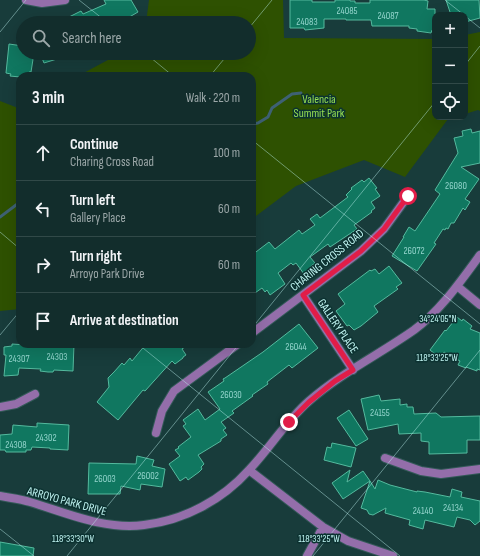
<!DOCTYPE html>
<html lang="en">
<head>
<meta charset="utf-8">
<style>
  body { margin:0; font-family:"Sofia Sans Condensed",sans-serif; background:#1f3938; color:#f1f3f6 }
  .controls { position:absolute; right:12px; top:12px; display:grid; overflow:hidden; border-radius:8px; box-shadow:0 4px 16px #0002 }
  .controls button { width:36px; height:36px; display:grid; place-items:center; padding:0; border:0; border-bottom:1px solid #314948; background:#122d2c; color:#f1f3f6; font:20px sans-serif }
  .stop { position:absolute; width:12px; height:12px; margin:-9px; border:3px solid #e11d48; border-radius:50%; background:#fff }
  .stop.end { background:#e11d48; border-color:#fff; box-shadow:0 1px 4px #0008 }
  .list { margin:0; padding:0; list-style:none }
  h2 { display:flex; justify-content:space-between; align-items:center; height:52px; margin:0; padding:0 16px; font-size:17px }
  h2 small { font-size:13px; font-weight:400; color:#9ca8a9 }
  .list li { display:grid; grid-template-columns:26px 1fr auto; gap:12px; align-items:center; box-sizing:border-box; height:56px; padding:0 16px; border-top:1px solid #314948 }
  .list b { display:block; font-size:15px; white-space:nowrap }
  .list p { margin:0; font-size:13px; white-space:nowrap; color:#9ca8a9 }
  .list em { font-size:13px; font-style:normal; color:#9ca8a9 }
  .icon { flex:none; width:22px; height:22px; fill:none; stroke:currentColor; stroke-width:2; stroke-linecap:round; stroke-linejoin:round }
  .map { position:relative; flex:none; width:480px; height:556px; overflow:hidden }
  .search { position:absolute; background:#122d2c; box-shadow:0 4px 16px #0002; left:16px; top:16px; width:240px; height:44px; display:flex; align-items:center; gap:10px; box-sizing:border-box; padding:0 14px; border-radius:22px; color:#9ca8a9; font-size:15px }
  .panel { position:absolute; background:#122d2c; box-shadow:0 4px 16px #0002; left:16px; top:72px; width:240px; height:276px; border-radius:12px }
  .map>svg:first-child { display:block }
</style>
</head>
<body>
<div class="map">
<svg width="480" height="556" viewBox="0 0 480 556">
  <rect width="100%" height="100%" fill="#183c3b"/>
  <path fill="#2e5101" d="M 149,0 L 283,0 L 284,38 L 435,39 L 435,117 L 455,117 L 448,119 L 405,177 L 364,160 L 296,186 L 252,219 L 252,76 L 78,76 L 121,53 L 249,53 L 249,23 L 146,23 Z
    M 480,32 L 480,111 L 478,110 L 465,114 L 465,35 Z
    M 0,101 L 18,108 L 20,107 L 20,309 L 0,311 Z"/>
  <g fill="none" stroke-linecap="round" stroke-linejoin="round">
    <path stroke="#3e6174" stroke-width="3" d="M 252,124 L 258,123 L 268,117 L 272,108 L 292,94 L 301,93
      M 0,217 L 20,202"/>
  </g>
  <path fill="#107760" stroke="#54ba9e" d="M 104,0 L 131,0 L 138,12 L 119,23 L 57,23 L 81,11 L 83,14 L 106,4 Z
    M 290,0 L 312,0 L 312,2 L 335,2 L 335,0 L 350,0 L 350,1 L 355,1 L 355,3 L 370,3 L 370,0 L 424,0 L 428,1 L 427,9 L 435,9 L 435,30 L 432,30 L 431,33 L 417,31 L 417,29 L 409,28 L 409,26 L 372,26 L 371,20 L 346,20 L 346,19 L 324,19 L 324,28 L 305,30 L 304,28 L 290,28 Z
    M 446,0 L 479,0 L 480,18 L 465,22 L 465,15 L 451,15 Z
    M 9,44 L 23,46 L 23,53 L 34,53 L 31,72 L 29,72 L 28,76 L 20,76 L 20,77 L 10,76 L 11,74 L 6,73 Z
    M 40,53 L 72,53 L 73,54 L 44,63 Z
    M 471,129 L 472,133 L 480,131 L 480,163 L 461,167 L 479,179 L 465,199 L 470,202 L 465,210 L 463,208 L 454,223 L 451,223 L 448,229 L 446,228 L 445,230 L 443,229 L 434,243 L 436,244 L 417,271 L 392,256 L 404,237 L 403,237 L 409,227 L 415,231 L 440,194 L 435,190 L 458,153 L 454,138 L 463,136 L 462,131 Z
    M 369,178 L 377,188 L 375,189 L 380,196 L 371,202 L 375,208 L 371,211 L 372,212 L 354,225 L 357,229 L 330,247 L 328,244 L 310,257 L 315,263 L 311,266 L 312,267 L 304,274 L 296,263 L 293,265 L 291,263 L 278,273 L 285,284 L 270,295 L 267,290 L 265,292 L 262,288 L 252,295 L 252,255 L 269,242 L 275,249 L 299,230 L 302,234 L 315,225 L 310,219 L 317,214 L 320,218 L 348,197 L 346,195 L 352,189 L 351,188 L 362,180 L 364,182 Z
    M 389,266 L 402,283 L 396,287 L 398,289 L 374,306 L 378,312 L 361,326 L 354,330 L 349,325 L 347,326 L 336,311 L 345,304 L 338,294 L 370,270 L 371,271 L 375,269 L 379,274 Z
    M 457,317 L 462,321 L 463,319 L 472,326 L 470,329 L 480,333 L 480,370 L 477,369 L 477,371 L 466,367 L 466,368 L 458,365 L 460,361 L 444,352 L 440,358 L 430,350 L 445,330 L 446,331 Z
    M 299,324 L 318,348 L 292,368 L 289,365 L 267,382 L 268,384 L 252,395 L 253,396 L 232,411 L 234,413 L 221,422 L 226,428 L 223,430 L 227,435 L 221,439 L 221,441 L 198,455 L 204,464 L 201,467 L 202,469 L 199,472 L 188,480 L 186,477 L 180,481 L 169,464 L 180,456 L 175,450 L 179,448 L 178,447 L 191,437 L 183,426 L 186,424 L 183,420 L 198,409 L 205,420 L 220,409 L 208,392 L 224,381 L 223,379 L 225,378 L 263,352 Z
    M 12,344 L 41,346 L 41,344 L 74,344 L 73,371 L 54,370 L 53,372 L 48,372 L 40,371 L 41,369 L 19,368 L 18,375 L 4,376 L 6,355 L 4,355 L 4,347 L 12,346 Z
    M 146,344 L 189,344 L 182,349 L 186,355 L 183,357 L 183,358 L 175,364 L 172,361 L 145,391 L 143,390 L 118,420 L 97,402 L 109,387 L 108,378 L 114,372 L 122,363 L 124,365 L 130,358 L 132,361 Z
    M 379,395 L 381,401 L 400,399 L 400,405 L 407,404 L 407,407 L 413,407 L 414,414 L 436,413 L 441,417 L 480,416 L 480,440 L 467,440 L 467,453 L 429,454 L 429,442 L 421,441 L 421,433 L 399,434 L 398,424 L 368,430 L 361,399 Z
    M 349,410 L 368,439 L 356,446 L 337,418 Z
    M 37,423 L 69,425 L 68,450 L 50,449 L 50,448 L 32,447 L 31,450 L 26,450 L 26,452 L 6,452 L 5,450 L 0,450 L 0,435 L 12,434 L 13,425 L 37,427 Z
    M 332,443 L 356,448 L 351,467 L 324,460 L 327,447 L 331,448 Z
    M 137,456 L 154,460 L 152,466 L 165,469 L 162,487 L 141,484 L 140,490 L 121,486 L 120,494 L 88,494 L 89,463 L 136,464 Z
    M 350,470 L 347,482 L 363,471 L 370,481 L 343,499 L 332,483 Z
    M 378,480 L 390,485 L 417,492 L 417,491 L 425,492 L 450,497 L 452,489 L 462,492 L 461,497 L 480,501 L 480,521 L 475,525 L 470,520 L 457,517 L 454,527 L 425,520 L 423,529 L 409,525 L 410,520 L 385,513 L 386,508 L 373,515 L 369,514 L 367,510 L 361,508 L 370,481 L 375,489 Z
    M 0,542 L 34,548 L 33,556 L 0,556 Z"/>
  <g fill="none" stroke-linecap="round" stroke-linejoin="round">
    <g stroke="#335958" stroke-width="10">
      <path id="minor" d="M 26,0 L 42,3 L 65,0
        M 457,286 L 480,305
        M 303,295 L 353,370
        M 252,333 L 361,251 L 384,229 L 408,196
        M 0,407 L 16,404 L 35,394
        M 156,433 L 162,411 L 174,391 L 238,344
        M 385,458 L 421,471 L 441,474 L 480,469
        M 249,470 L 323,527 L 348,541 L 393,556
        M 0,496 C 10,498 20,499 30,502 C 67,513 104,530 144,525 C 185,520 222,500 249,470 C 270,448 286,421 309,401 C 341,373 380,354 414,330 C 441,310 460,282 480,255
        M 307,556 L 323,527"/>
    </g>
    <use href="#minor" stroke="#946eaa" stroke-width="8"/>
  </g>
  <g fill="none" stroke-linecap="round" stroke-linejoin="round">
    <path stroke="#e11d48" stroke-width="5" d="M 289,422 L 309,402 L 335,381 L 353,370 L 303,295 L 361,251 L 384,229 L 408,196"/>
  </g>
  <path fill="none" stroke="#c0f4f1" stroke-width="1" stroke-opacity="0.45" d="M 79,0 L 108,23M 445,0 L 464,15M 465,16 L 480,28M 249,28 L 272,0M 0,32 L 26,0M 145,53 L 173,76M 465,65 L 480,46M 210,76 L 229,53M 252,140 L 480,324M 0,232 L 20,249M 252,328 L 435,102M 0,335 L 20,311M 138,344 L 400,556M 0,529 L 34,556M 67,556 L 239,344M 313,556 L 480,350"/>
  <g text-anchor="middle" stroke-width="3" stroke-linejoin="round" paint-order="stroke">
    <g font-size="10" fill="#94d5cd">
      <text x="347" y="14">24085</text>
      <text x="388" y="19">24087</text>
      <text x="307" y="25">24083</text>
      <text x="456" y="189">26080</text>
      <text x="414" y="254">26072</text>
      <text x="296" y="350">26044</text>
      <text x="57" y="360">24303</text>
      <text x="19" y="362">24307</text>
      <text x="231" y="398">26030</text>
      <text x="380" y="416">24155</text>
      <text x="46" y="441">24302</text>
      <text x="16" y="448">24308</text>
      <text x="148" y="479">26002</text>
      <text x="105" y="482">26003</text>
      <text x="453" y="511">24134</text>
      <text x="423" y="514">24140</text>
    </g>
    <g font-size="12" fill="#96df52" stroke="#0c3231">
      <text x="319" y="103">Valencia<tspan x="319" dy="14">Summit Park</tspan></text>
    </g>
    <g font-size="12" fill="#c0f4f1" stroke="#0c3231">
      <text transform="translate(327 260) rotate(-39)" y="4">CHARING CROSS ROAD</text>
      <text transform="translate(338 326) rotate(56)" y="4">GALLERY PLACE</text>
      <text transform="translate(67 501) rotate(15)" y="4">ARROYO PARK DRIVE</text>
    </g>
  </g>
  <g font-size="10" text-anchor="middle" fill="#c0f4f1" stroke="#0c3231" stroke-width="3" stroke-linejoin="round" paint-order="stroke">
    <text x="438" y="322">34°24'05"N</text>
    <text x="437" y="361">118°33'25"W</text>
    <text x="73" y="542">118°33'30"W</text>
    <text x="319" y="542">118°33'25"W</text>
  </g>
</svg>
<div class="controls">
<button>+</button>
<button>−</button>
<button><svg class="icon" aria-label="locate" viewBox="0 0 24 24"><circle cx="12" cy="12" r="6"/><path d="M12 2v4M12 18v4M2 12h4M18 12h4"/></svg></button>
</div>
<div class="stop" style="left:408px;top:196px"></div>
<div class="stop end" style="left:289px;top:422px"></div>
<div class="search"><svg class="icon" aria-label="search" viewBox="0 0 24 24"><circle cx="10" cy="10" r="6"/><path d="M15 15l6 6"/></svg>Search here</div>
<section class="panel">
<h2>3 min<small>Walk · 220 m</small></h2>
<ul class="list">
<li><svg class="icon" aria-label="ahead" viewBox="0 0 24 24"><path d="M12 20V5M6 11l6-6 6 6"/></svg><div><b>Continue</b><p>Charing Cross Road</p></div><em>100 m</em></li>
<li><svg class="icon" aria-label="left" viewBox="0 0 24 24"><path d="M17 20v-9H6M10 6l-5 5 5 5"/></svg><div><b>Turn left</b><p>Gallery Place</p></div><em>60 m</em></li>
<li><svg class="icon" aria-label="right" viewBox="0 0 24 24"><path d="M7 20v-9h11M14 6l5 5-5 5"/></svg><div><b>Turn right</b><p>Arroyo Park Drive</p></div><em>60 m</em></li>
<li><svg class="icon" aria-label="arrive" viewBox="0 0 24 24"><path d="M6 21V4h12l-3 4 3 4H6"/></svg><div><b>Arrive at destination</b></div></li>
</ul>
</section>
</div>
</body>
</html>
